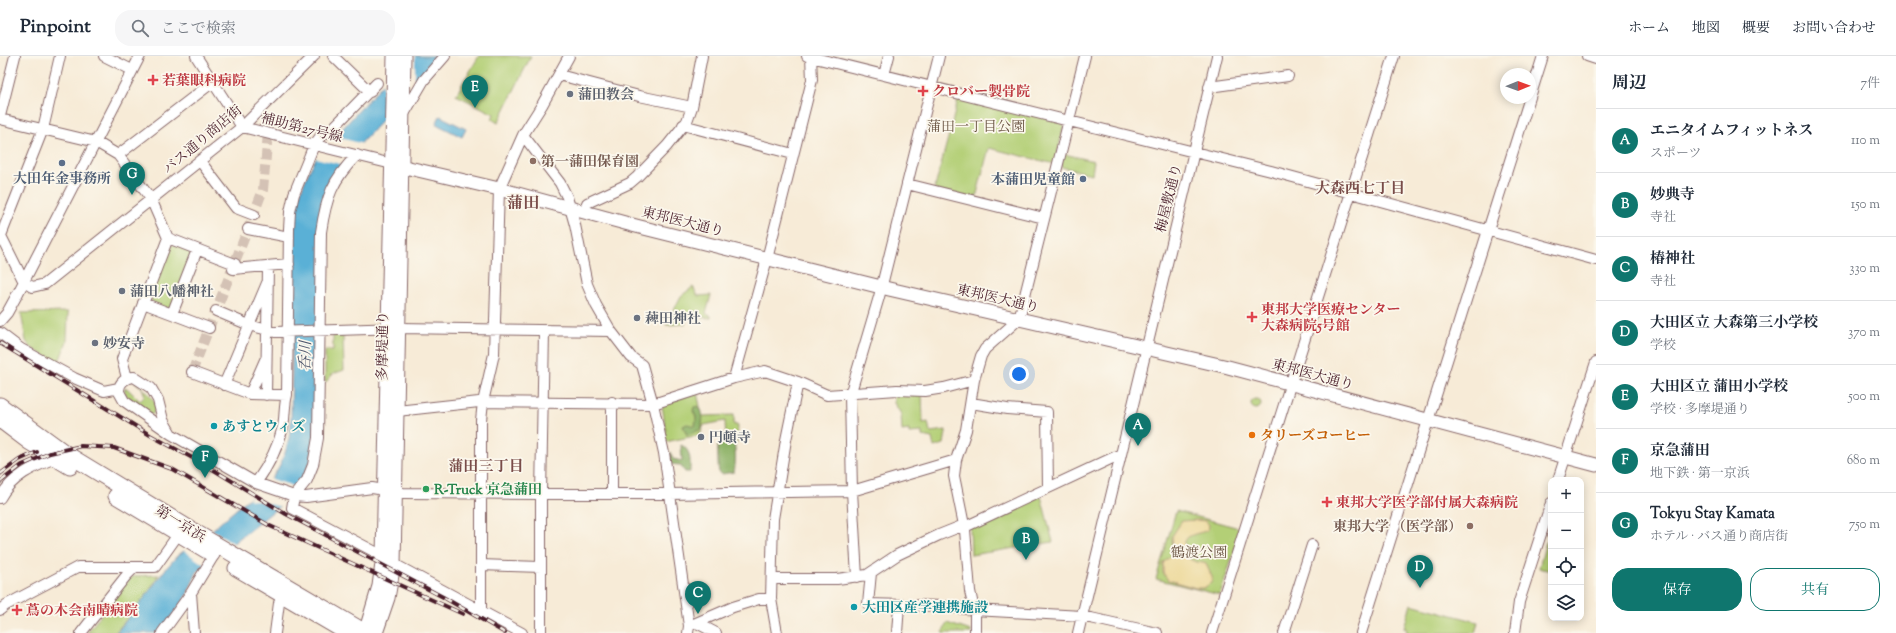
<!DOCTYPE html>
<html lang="ja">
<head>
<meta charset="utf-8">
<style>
  body { margin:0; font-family:"Sorts Mill Goudy","Noto Serif JP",serif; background:#f6f6f7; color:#1f2937 }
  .controls { position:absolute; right:12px; bottom:12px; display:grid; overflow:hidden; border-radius:8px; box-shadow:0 2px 10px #0003 }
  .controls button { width:36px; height:36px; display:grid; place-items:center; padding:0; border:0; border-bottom:1px solid #e0e1e3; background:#fff; color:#1f2937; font:20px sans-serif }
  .compass { position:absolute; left:1500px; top:12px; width:36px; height:36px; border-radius:50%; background:#fff; box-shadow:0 2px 10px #0003; rotate:89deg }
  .you { position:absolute; left:1019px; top:318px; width:14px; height:14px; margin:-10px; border:3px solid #fff; border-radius:50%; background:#1a73e8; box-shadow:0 0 0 6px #1a73e833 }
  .badge { display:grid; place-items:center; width:26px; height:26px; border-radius:50%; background:#0f766e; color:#fff; font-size:13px; font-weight:700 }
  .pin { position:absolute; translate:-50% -33px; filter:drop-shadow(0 1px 2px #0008) }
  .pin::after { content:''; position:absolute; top:21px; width:14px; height:12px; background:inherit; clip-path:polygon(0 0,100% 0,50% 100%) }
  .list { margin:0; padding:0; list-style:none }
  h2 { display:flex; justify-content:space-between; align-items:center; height:52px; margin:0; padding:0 16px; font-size:17px }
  h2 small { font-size:13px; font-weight:400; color:#747a83 }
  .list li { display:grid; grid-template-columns:26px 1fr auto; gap:12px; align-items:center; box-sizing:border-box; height:64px; padding:0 16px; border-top:1px solid #e0e1e3 }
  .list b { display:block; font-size:15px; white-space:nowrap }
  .list p { margin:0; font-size:13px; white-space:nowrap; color:#747a83 }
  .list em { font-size:13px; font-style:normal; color:#747a83 }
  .actions { display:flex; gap:8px; padding:12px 16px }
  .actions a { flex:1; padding:9px 0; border:1px solid #0f766e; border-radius:16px; text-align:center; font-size:14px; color:#0f766e }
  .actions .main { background:#0f766e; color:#fff }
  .icon { flex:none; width:22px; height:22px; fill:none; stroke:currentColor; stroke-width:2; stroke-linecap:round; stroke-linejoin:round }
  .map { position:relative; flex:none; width:1596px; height:577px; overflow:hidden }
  header { display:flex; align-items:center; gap:24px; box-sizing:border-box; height:56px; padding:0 20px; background:#fff; border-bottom:1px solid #e0e1e3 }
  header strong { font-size:19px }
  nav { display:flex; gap:22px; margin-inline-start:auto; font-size:14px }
  .search { width:280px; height:36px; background:#f6f6f7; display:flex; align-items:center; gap:10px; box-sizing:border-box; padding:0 14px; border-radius:16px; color:#747a83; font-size:15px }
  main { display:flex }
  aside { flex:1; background:#fff }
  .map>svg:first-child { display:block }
</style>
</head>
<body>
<header>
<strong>Pinpoint</strong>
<div class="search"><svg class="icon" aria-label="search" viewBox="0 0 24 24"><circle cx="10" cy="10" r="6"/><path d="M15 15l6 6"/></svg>ここで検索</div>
<nav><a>ホーム</a><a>地図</a><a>概要</a><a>お問い合わせ</a></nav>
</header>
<main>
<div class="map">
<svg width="1596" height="577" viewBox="0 0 1596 577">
  <rect width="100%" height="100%" fill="#fbf7ec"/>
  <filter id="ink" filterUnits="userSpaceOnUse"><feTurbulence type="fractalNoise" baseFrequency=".025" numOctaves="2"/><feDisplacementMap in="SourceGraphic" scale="8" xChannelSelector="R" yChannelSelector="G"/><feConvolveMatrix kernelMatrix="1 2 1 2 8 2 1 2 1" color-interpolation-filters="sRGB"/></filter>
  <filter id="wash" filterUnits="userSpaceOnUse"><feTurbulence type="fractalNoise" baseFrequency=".012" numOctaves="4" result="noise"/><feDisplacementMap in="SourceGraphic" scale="16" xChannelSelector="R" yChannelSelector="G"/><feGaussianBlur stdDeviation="0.9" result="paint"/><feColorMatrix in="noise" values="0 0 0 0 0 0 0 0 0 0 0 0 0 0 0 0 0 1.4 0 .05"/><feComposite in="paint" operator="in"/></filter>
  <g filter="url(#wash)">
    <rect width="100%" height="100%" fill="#f7ebd7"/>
    <path fill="#b3cf76" stroke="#7e7750" d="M 479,0 L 531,0 L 498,67 L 492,63 L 494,58 L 456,39 Z
      M 959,40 L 1062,66 L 1064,69 L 1055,108 L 989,92 L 975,145 L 934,135 Z
      M 1064,98 L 1094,105 L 1092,118 L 1061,111 Z
      M 175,188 L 193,195 L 172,251 L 168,253 L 152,246 L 150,238 L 168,191 Z
      M 693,231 L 698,240 L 711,239 L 706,258 L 711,260 L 711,262 L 687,260 L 685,268 L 666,269 L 681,240 Z
      M 68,256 L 67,285 L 58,308 L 30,291 L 26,285 L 21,257 Z
      M 333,279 L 343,279 L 344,314 L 333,318 L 325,327 L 325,294 L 333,294 Z
      M 134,325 C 141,330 167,351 151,359 L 126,339 L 124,333 L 127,332 L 140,345 L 145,340 L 142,332 Z
      M 697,336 L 702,360 L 734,359 L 734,369 L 738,369 L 737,386 L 726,386 L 725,365 L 704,369 L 700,379 L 665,386 L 664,376 L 666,375 L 662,349 Z
      M 922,336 L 923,367 L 928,366 L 930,376 L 946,374 L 946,376 L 944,388 L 934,391 L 932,382 L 922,380 L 922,376 L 909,377 L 909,374 L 902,375 L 901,358 L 894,347 L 894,338 Z
      M1251 348a5 5 0 1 1 10 0a5 5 0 1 1-10 0Z
      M 1041,440 L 1053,486 L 971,499 L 970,471 Z
      M 1176,455 L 1239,472 L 1241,475 L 1220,539 L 1156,523 Z
      M 1546,486 L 1551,488 L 1551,515 L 1539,512 Z
      M 159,519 L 146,540 L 115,577 L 87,577 L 130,522 L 136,520 Z
      M 1411,548 L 1478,566 L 1475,577 L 1406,577 L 1407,573 L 1404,572 Z
      M 947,567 L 971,575 L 971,577 L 942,577 Z"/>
    <path fill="#8eb267" stroke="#6c6849" d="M 694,351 L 698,350 C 705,356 702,365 702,373 L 687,379 L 683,370 L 687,368 L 695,370 L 696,361 L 693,355 Z
      M 728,382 L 733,383 C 736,392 736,407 734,416 L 722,418 L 719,417 C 718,414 717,391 718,389 L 723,388 L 724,383 Z
      M 681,389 C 692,394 690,407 690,416 L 685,416 L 680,409 L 670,408 L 670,396 L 673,403 L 682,405 Z"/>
    <path fill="#eeda9e" stroke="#9c7c64" d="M 1197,464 L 1206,465 L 1209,469 L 1208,474 C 1198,479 1179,477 1186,496 C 1187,500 1189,504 1194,505 C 1198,507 1202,506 1206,508 L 1212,521 L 1212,526 L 1204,532 L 1196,532 L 1168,524 L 1163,517 L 1163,507 L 1173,498 L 1172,480 L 1182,465 Z"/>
    <path fill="#5ab0d6" stroke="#526880" d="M 408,0 L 441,0 L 342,108 L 330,126 L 325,139 L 314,386 L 311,404 L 302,424 L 280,450 L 197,516 L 185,543 L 159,577 L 116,577 L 145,541 L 164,515 L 177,500 L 211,475 L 271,423 C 284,406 289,388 291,367 L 294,163 C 298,140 305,122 316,102 Z
      M 440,60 L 466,73 L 462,81 L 436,68 Z"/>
    <path fill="#f7ebd7" d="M 406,0 L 415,0 L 415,31 L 383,66 L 383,24 Z
      M 333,80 L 363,88 L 344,109 L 315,102 Z
      M 269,422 L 298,432 L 282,451 L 249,443 L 256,433 Z
      M 211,473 L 235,488 L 206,510 L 183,494 Z"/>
  </g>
  <g filter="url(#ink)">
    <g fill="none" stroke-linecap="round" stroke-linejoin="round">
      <path stroke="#d4c2b5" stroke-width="10" stroke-dasharray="10 5" stroke-linecap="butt" d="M 192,316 L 263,134 L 268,77"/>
      <g stroke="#876667" stroke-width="12">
        <path id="minor" d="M 104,0 L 128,12 L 132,13
          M 196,0 L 242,71 L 392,108
          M 333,0 L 370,36
          M 807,0 L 1271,115 L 1596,204
          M 1587,0 L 1596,3
          M 559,19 L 639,40 L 692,51
          M 884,19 L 889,0
          M 1209,31 L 1288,20
          M 404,58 L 424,24 L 445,0
          M 0,60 L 15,0
          M 0,63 L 96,86 L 118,99 L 151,143 L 168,182 L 235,208
          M 683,69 L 793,98
          M 523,79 L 560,127 L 567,141 L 575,169 L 587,228 L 596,249 L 611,275 L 631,301 L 642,309 L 653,348 L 664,397 L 689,570 L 688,577
          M 118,99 L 213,26
          M 357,99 C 332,124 326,142 321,176 L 318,382 L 313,409 L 307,424 L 294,440 L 292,452 L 383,500
          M 200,105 L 236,152 L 254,159
          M 907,128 L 1044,162
          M 585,156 L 587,147 L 630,127 L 637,121 L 667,90 L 687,65 L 692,51 L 702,0
          M 248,173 L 289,181
          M 0,178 L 24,226
          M 0,182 L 43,73 L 60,0
          M 233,213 L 289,208
          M 24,226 L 32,231 L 45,228 L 242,71 L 314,0
          M 143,247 L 209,272
          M 216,255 L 249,269 L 275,276 L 399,272 L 611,275
          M 172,258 L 197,194
          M 0,265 L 7,257 L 18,237 L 140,0
          M 0,277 L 21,293 L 74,322 L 104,335 L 119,332
          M 192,316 L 250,338 L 287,339
          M 127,322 L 122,303 L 125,295 L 168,182
          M 734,322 L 767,203 L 812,24 L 811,0
          M 224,329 L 267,227
          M 250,338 L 265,304
          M 266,339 L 268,211
          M 612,346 L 612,438
          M 971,347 L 1007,353 L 1047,356 L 1048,432
          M 397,355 L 479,346 L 653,348 L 734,322 L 765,315 L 798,326 L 827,339 L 897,334 L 925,335 L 944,332 L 974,324
          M 171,378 L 163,364 L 158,344 L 151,332 L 134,321 C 126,321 118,327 119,336 L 124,345 L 171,378 L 256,427 L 294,440 L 306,441 L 372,432 L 403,437 L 541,438 L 670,438 L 852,435 L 956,404
          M 1558,424 L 1596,306
          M 256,427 C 268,410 278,392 283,371 C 285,360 284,350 287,339 L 289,173 L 290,156 L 294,138 L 314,89 L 320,81 L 333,72 L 377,27
          M 0,442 C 12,420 33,411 55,402
          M 394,508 L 522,577
          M 481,509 L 541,511
          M 871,517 L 868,548 L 943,550 L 974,554 L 1082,560 L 1157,577
          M 857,521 L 852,435 L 850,339 L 879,241 L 939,0
          M 772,523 L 837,523 L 867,519 L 897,499 L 939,479 L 959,471 L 969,469 L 1121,398
          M 191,537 L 194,577
          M 0,554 L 6,549 L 78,511 L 155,511 L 182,473
          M 481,556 L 481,364 L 483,346 L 494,298 L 499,133 L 523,79 L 542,49 L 569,0
          M 697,567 L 716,577
          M 689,570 L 733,551 L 759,543 L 771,543
          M 81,577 L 126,520 L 135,511
          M 162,577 L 191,537 L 214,499
          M 275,577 L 279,547 L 283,540
          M 541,577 L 541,438 L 544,275
          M 777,577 L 771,543 L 773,463 L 786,384 L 798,326
          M 897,577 L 899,549
          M 975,577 L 975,559 L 970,535 L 965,474 L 954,420 L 956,404 L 966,374 L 974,324 L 981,300 L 985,293 L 1019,263 L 1085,0
          M 1078,577 L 1217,0
          M 1212,577 L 1394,0
          M 1284,577 L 1312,489
          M 1361,577 L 1543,0
          M 1515,577 L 1519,546 L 1551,447"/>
      </g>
      <g stroke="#876667" stroke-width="15">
        <path id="major" d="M 392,108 L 499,133 L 636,170 L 889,233 L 1228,311 L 1596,409
          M 365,577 L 379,530 L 383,500 L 394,0
          M 376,577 L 388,542 L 394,508 L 404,0"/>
      </g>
      <g stroke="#876667" stroke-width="17">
        <path id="highway" d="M 0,349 L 67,398 L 202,480 L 367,577
          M 0,364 L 29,386 L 70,411
          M 116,440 L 212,498
          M 236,512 L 347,577"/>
      </g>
      <use href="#minor" stroke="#fff" stroke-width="10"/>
      <use href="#major" stroke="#fff" stroke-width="13"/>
      <use href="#highway" stroke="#fff" stroke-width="15"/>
      <g stroke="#4a1f2b" stroke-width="4">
        <path id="rail" d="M 0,287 L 150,379 L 209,411 L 286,458 L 443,541 L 505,577
          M 0,418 L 19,404 L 37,396
          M 0,426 L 22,409 L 50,397 L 81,390 L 114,392 L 172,413 L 270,470 L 463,558"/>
      </g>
      <use href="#rail" stroke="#fbf7ec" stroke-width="2.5" stroke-dasharray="8" stroke-linecap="butt"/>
    </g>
  </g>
  <g fill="#e0444e" stroke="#fbf7ec" stroke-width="1.5">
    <path d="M151 18h4v4h4v4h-4v4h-4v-4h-4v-4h4z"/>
    <path d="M921 29h4v4h4v4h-4v4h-4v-4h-4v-4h4z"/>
    <path d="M1250 255h4v4h4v4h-4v4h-4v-4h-4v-4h4z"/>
    <path d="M1325 440h4v4h4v4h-4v4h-4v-4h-4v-4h4z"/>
    <path d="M15 548h4v4h4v4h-4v4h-4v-4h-4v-4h4z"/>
  </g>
  <g fill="#6b7280" stroke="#fbf7ec" stroke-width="1.5">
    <circle cx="570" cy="38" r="4"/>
    <circle cx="122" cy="235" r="4"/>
    <circle cx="637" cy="262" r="4"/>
    <circle cx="95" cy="287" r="4"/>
    <circle cx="701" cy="381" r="4"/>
  </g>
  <g fill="#8d6e63" stroke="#fbf7ec" stroke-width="1.5">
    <circle cx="533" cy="105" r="4"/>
    <circle cx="1470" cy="470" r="4"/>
  </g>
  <g fill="#5c6f8a" stroke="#fbf7ec" stroke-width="1.5">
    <circle cx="62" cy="107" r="4"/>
    <circle cx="1083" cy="123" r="4"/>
  </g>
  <g fill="#0f9aa8" stroke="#fbf7ec" stroke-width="1.5">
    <circle cx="214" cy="370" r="4"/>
    <circle cx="854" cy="551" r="4"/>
  </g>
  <circle fill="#e8710a" stroke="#fbf7ec" stroke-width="1.5" cx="1252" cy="379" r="4"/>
  <circle fill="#2e9e5b" stroke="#fbf7ec" stroke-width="1.5" cx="426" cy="433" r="4"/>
  <g text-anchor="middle" stroke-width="3.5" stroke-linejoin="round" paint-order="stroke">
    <g font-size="14" font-weight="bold" fill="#be3a42" stroke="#fbf7ec" text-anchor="start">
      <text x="162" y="29">若葉眼科病院</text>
      <text x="932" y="40">クロバー製骨院</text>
      <text x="1261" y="258">東邦大学医療センター<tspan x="1261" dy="16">大森病院5号館</tspan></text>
      <text x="1336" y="451">東邦大学医学部付属大森病院</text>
      <text x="26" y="559">蔦の木会南晴病院</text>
    </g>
    <g font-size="14" font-weight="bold" fill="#5b616d" stroke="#fbf7ec" text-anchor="start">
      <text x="578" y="43">蒲田教会</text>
      <text x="130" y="240">蒲田八幡神社</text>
      <text x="645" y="267">薭田神社</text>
      <text x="103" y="292">妙安寺</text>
      <text x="709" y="386">円頓寺</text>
    </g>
    <g font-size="14" fill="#6a5442" stroke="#fbf7ec">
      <text x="976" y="75">蒲田一丁目公園</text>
      <text x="1199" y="501">鶴渡公園</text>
    </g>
    <g font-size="14" fill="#4a1f2b" stroke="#fbf7ec">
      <text transform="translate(302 71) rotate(14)" y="5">補助第27号線</text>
      <text transform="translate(202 83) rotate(-40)" y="5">バス通り商店街</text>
      <text transform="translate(1168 142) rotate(-76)" y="5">梅屋敷通り</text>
      <text transform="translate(683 165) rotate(14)" y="5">東邦医大通り</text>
      <text transform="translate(998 242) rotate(13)" y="5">東邦医大通り</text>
      <text transform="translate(382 290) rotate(-89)" y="5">多摩堤通り</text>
      <text transform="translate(1313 318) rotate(15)" y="5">東邦医大通り</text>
      <text transform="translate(181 467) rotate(32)" y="5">第一京浜</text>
    </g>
    <g font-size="14" font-weight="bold" fill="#785e54" stroke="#fbf7ec" text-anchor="start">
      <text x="541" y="110">第一蒲田保育園</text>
      <text x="1462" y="475" text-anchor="end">東邦大学 （医学部）</text>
    </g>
    <g font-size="14" font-weight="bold" fill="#4e5e75" stroke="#fbf7ec">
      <text x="62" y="127">大田年金事務所</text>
      <text x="1075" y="128" text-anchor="end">本蒲田児童館</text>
    </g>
    <g font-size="14" font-weight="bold" fill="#0d838f" stroke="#fbf7ec" text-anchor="start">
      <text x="222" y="375">あすとウィズ</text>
      <text x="862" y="556">大田区産学連携施設</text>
    </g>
    <g font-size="14" font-weight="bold" fill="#c56008" stroke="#fbf7ec" text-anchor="start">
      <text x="1260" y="384">タリーズコーヒー</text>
    </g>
    <g font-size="14" font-weight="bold" fill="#27864d" stroke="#fbf7ec" text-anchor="start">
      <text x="434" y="438">R-Truck 京急蒲田</text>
    </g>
    <g font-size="15" font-weight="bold" fill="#794c49" stroke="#fbf7ec">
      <text x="1360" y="137">大森西七丁目</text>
      <text x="486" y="415">蒲田三丁目</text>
    </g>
    <g font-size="15" font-style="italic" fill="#50596f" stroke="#fbf7ec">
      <text transform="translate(305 300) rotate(-89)" y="5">呑川</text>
    </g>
    <g font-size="16" font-weight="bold" fill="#794c49" stroke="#fbf7ec">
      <text x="523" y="152">蒲田</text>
    </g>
  </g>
</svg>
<div class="controls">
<button>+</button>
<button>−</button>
<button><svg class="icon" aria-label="locate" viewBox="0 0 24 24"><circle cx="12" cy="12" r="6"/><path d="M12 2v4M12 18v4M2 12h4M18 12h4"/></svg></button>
<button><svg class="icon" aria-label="layers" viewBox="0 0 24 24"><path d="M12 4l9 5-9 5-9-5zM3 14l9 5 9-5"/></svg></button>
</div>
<svg class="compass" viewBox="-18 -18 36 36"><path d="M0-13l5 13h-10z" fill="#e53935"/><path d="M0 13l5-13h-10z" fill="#747a83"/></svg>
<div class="you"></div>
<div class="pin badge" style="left:1138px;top:390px">A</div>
<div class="pin badge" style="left:1026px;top:504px">B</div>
<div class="pin badge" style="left:698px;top:558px">C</div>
<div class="pin badge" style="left:1420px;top:532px">D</div>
<div class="pin badge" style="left:475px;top:52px">E</div>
<div class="pin badge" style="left:205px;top:422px">F</div>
<div class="pin badge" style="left:132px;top:139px">G</div>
</div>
<aside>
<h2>周辺<small>7件</small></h2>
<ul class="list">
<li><span class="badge">A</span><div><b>エニタイムフィットネス</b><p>スポーツ</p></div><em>110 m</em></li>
<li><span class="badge">B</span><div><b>妙典寺</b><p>寺社</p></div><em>150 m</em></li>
<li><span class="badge">C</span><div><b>椿神社</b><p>寺社</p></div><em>330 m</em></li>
<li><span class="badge">D</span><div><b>大田区立 大森第三小学校</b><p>学校</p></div><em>370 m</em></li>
<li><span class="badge">E</span><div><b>大田区立 蒲田小学校</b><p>学校 · 多摩堤通り</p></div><em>500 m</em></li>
<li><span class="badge">F</span><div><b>京急蒲田</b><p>地下鉄 · 第一京浜</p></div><em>680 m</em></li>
<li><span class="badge">G</span><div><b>Tokyu Stay Kamata</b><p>ホテル · バス通り商店街</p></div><em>750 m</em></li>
</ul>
<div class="actions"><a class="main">保存</a><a>共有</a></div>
</aside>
</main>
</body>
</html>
